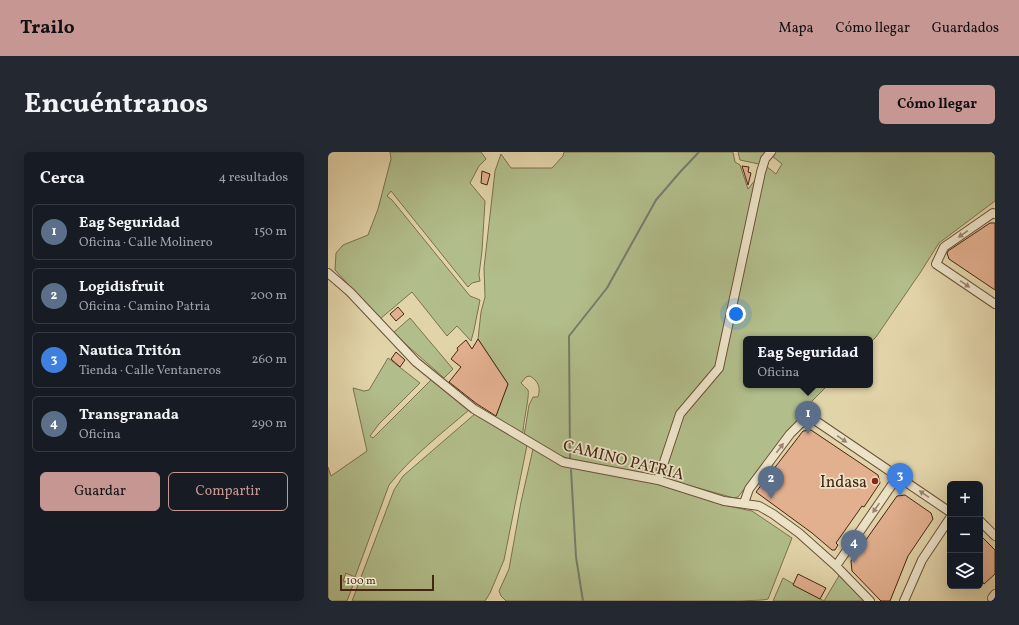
<!DOCTYPE html>
<html lang="es">
<head>
<meta charset="utf-8">
<style>
  body { margin:0; font-family:Vollkorn,serif; background:#242831; color:#f1f3f6 }
  .controls { position:absolute; right:12px; bottom:12px; display:grid; overflow:hidden; border-radius:6px; box-shadow:0 4px 16px #0002 }
  .controls button { width:36px; height:36px; display:grid; place-items:center; padding:0; border:0; border-bottom:1px solid #363941; background:#171b24; color:#f1f3f6; font:20px sans-serif }
  .scale { position:absolute; left:12px; bottom:10px; width:94px; box-sizing:border-box; padding-left:4px; border:2px solid #462513; border-top:0; font-size:11px; line-height:14px; white-space:nowrap; color:#462513; -webkit-text-stroke:3px #ece3c7; paint-order:stroke }
  .you { position:absolute; left:408px; top:162px; width:14px; height:14px; margin:-10px; border:3px solid #fff; border-radius:50%; background:#1a73e8; box-shadow:0 0 0 6px #1a73e833 }
  .badge { display:grid; place-items:center; width:26px; height:26px; border-radius:50%; background:#c59692; color:#fff; font-size:13px; font-weight:700 }
  .pin { position:absolute; translate:-50% -33px; filter:drop-shadow(0 1px 2px #0008) }
  .pin::after { content:''; position:absolute; top:21px; width:14px; height:12px; background:inherit; clip-path:polygon(0 0,100% 0,50% 100%) }
  .popup { position:absolute; left:415px; top:184px; width:130px; height:52px; box-sizing:border-box; display:grid; place-content:center; border-radius:6px; background:#171b24; filter:drop-shadow(0 1px 3px #0005); font-size:13px; white-space:nowrap; color:#9ea1a6 }
  .popup b { font-size:15px; color:#f1f3f6 }
  .popup::after { content:''; position:absolute; left:50%; top:100%; margin-left:-8px; border:8px solid transparent; border-top-color:#171b24 }
  .list { margin:0; padding:0; list-style:none }
  h2 { display:flex; justify-content:space-between; align-items:center; height:52px; margin:0; padding:0 16px; font-size:17px }
  h2 small { font-size:13px; font-weight:400; color:#9ea1a6 }
  .list li { display:grid; grid-template-columns:26px 1fr auto; gap:12px; align-items:center; box-sizing:border-box; height:56px; margin:0 8px 8px; padding:0 8px; border:1px solid #363941; border-radius:6px }
  .list b { display:block; font-size:15px; white-space:nowrap }
  .list p { margin:0; font-size:13px; white-space:nowrap; color:#9ea1a6 }
  .list em { font-size:13px; font-style:normal; color:#9ea1a6 }
  .actions { display:flex; gap:8px; padding:12px 16px }
  .actions a { flex:1; padding:9px 0; border:1px solid #c59692; border-radius:6px; text-align:center; font-size:14px; color:#c59692 }
  .actions .main { background:#c59692; color:#111 }
  .icon { flex:none; width:22px; height:22px; fill:none; stroke:currentColor; stroke-width:2; stroke-linecap:round; stroke-linejoin:round }
  .map { position:relative; flex:none; width:667px; height:449px; overflow:hidden; border-radius:6px }
  header { display:flex; align-items:center; gap:24px; box-sizing:border-box; height:56px; padding:0 20px; background:#c59692; color:#111 }
  header strong { font-size:19px }
  nav { display:flex; gap:22px; margin-inline-start:auto; font-size:14px }
  .intro { display:flex; align-items:center; justify-content:space-between; box-sizing:border-box; height:96px; padding:0 24px }
  h1 { margin:0; font-size:28px }
  .button { padding:10px 18px; border-radius:6px; background:#c59692; color:#111; font-size:14px; font-weight:700 }
  main { display:flex; gap:24px; padding:0 24px }
  aside { flex:1; background:#171b24; border-radius:6px; box-shadow:0 4px 16px #0002 }
  .map>svg:first-child { display:block }
</style>
</head>
<body>
<header>
<strong>Trailo</strong>
<nav><a>Mapa</a><a>Cómo llegar</a><a>Guardados</a></nav>
</header>
<div class="intro"><h1>Encuéntranos</h1><a class="button">Cómo llegar</a></div>
<main>
<aside>
<h2>Cerca<small>4 resultados</small></h2>
<ul class="list">
<li><span class="badge" style="background:#5c6f8a">1</span><div><b>Eag Seguridad</b><p>Oficina · Calle Molinero</p></div><em>150 m</em></li>
<li><span class="badge" style="background:#5c6f8a">2</span><div><b>Logidisfruit</b><p>Oficina · Camino Patria</p></div><em>200 m</em></li>
<li><span class="badge" style="background:#3f7fe0">3</span><div><b>Nautica Tritón</b><p>Tienda · Calle Ventaneros</p></div><em>260 m</em></li>
<li><span class="badge" style="background:#5c6f8a">4</span><div><b>Transgranada</b><p>Oficina</p></div><em>290 m</em></li>
</ul>
<div class="actions"><a class="main">Guardar</a><a>Compartir</a></div>
</aside>
<div class="map">
<svg width="667" height="449" viewBox="0 0 667 449">
  <rect width="100%" height="100%" fill="#e2d4a9"/>
  <filter id="stains"><feTurbulence type="fractalNoise" baseFrequency=".005" numOctaves="4"/><feColorMatrix values="0 0 0 0 .2 0 0 0 0 .09 0 0 0 0 .02 0 0 0 .5 -.17"/></filter>
  <radialGradient id="worn" r=".72"><stop offset=".6" stop-color="#630" stop-opacity="0"/><stop offset="1" stop-color="#630" stop-opacity=".3"/></radialGradient>
  <path fill="#b1bd8a" stroke="#7c714e" d="M 62,0 L 153,0 L 158,7 L 151,14 L 142,31 L 157,49 L 154,99 L 151,123 L 152,129 L 144,131 L 140,135 L 63,39 L 59,44 L 64,48 L 142,144 L 152,148 L 146,178 L 143,189 L 129,174 L 119,184 L 84,140 L 52,167 L 7,118 L 8,101 L 15,93 L 40,83 L 50,57 L 63,7 Z
    M 236,0 L 405,0 L 407,10 L 412,13 L 420,37 L 428,27 L 387,216 L 350,259 L 327,323 L 287,316 L 239,306 L 228,302 L 196,284 L 201,253 L 205,245 L 210,245 C 213,235 210,229 202,224 L 198,225 L 193,231 C 195,233 198,236 200,238 C 202,242 195,272 195,280 L 193,282 L 167,266 L 180,232 L 150,187 L 153,160 L 157,145 L 156,116 L 167,19 L 173,2 L 183,16 L 224,16 L 235,4 Z
    M 410,0 L 439,0 L 431,12 L 412,8 Z
    M 448,0 L 667,0 L 667,49 L 611,91 L 592,121 L 548,185 L 542,191 L 542,187 L 418,187 L 418,233 L 500,233 L 485,248 L 410,345 L 406,346 L 334,326 L 354,262 L 394,217 L 438,14 L 448,22 L 454,12 L 444,4 Z
    M 82,166 L 125,217 L 116,226 L 65,181 Z
    M 60,206 L 92,231 L 51,272 L 42,284 L 45,286 L 104,227 L 141,258 C 114,281 83,305 61,333 L 27,425 L 18,421 L 15,429 L 25,433 L 19,449 L 0,449 L 0,315 L 3,324 L 39,299 L 25,236 L 36,239 L 41,238 Z
    M 148,261 L 199,293 L 176,408 L 162,441 L 157,449 L 24,449 L 66,338 L 75,324 Z
    M 205,297 L 233,313 L 330,331 L 400,354 L 424,359 L 464,386 L 440,447 C 433,449 422,448 413,449 L 178,449 L 173,444 L 171,439 L 181,417 L 193,350 Z
    M 512,422 L 538,449 L 496,449 Z
    M 455,426 L 496,449 L 445,449 Z"/>
  <g fill="none" stroke-linecap="round" stroke-linejoin="round">
    <path stroke="#757d6c" stroke-width="2" d="M 242,306 L 241,184 L 279,136 L 328,48 L 353,19 L 371,0
      M 243,318 L 248,405 L 255,449"/>
  </g>
  <path fill="#e3b08f" stroke="#462513" d="M 414,14 L 421,15 L 420,20 L 423,21 L 420,33 Z
    M 154,19 L 162,22 L 159,33 L 153,31 Z
    M 662,71 L 667,71 L 667,138 L 621,107 L 619,101 L 620,99 Z
    M 70,155 L 76,162 L 68,169 L 62,162 Z
    M 150,187 L 180,232 L 168,264 L 149,252 L 121,230 L 133,215 L 123,207 L 130,198 L 129,196 L 138,188 L 144,197 Z
    M 68,200 L 77,208 L 72,215 L 63,207 Z
    M 483,278 L 550,323 L 552,331 L 536,355 L 534,354 L 508,391 L 510,393 L 507,398 L 504,398 L 484,381 L 428,340 L 475,279 Z
    M 577,343 L 603,361 L 605,367 L 580,404 L 562,449 L 553,449 L 524,419 L 523,409 L 569,344 Z
    M 652,383 L 667,398 L 667,422 L 656,432 L 652,426 Z
    M 470,422 L 498,436 L 492,447 L 465,433 Z"/>
  <g fill="none" stroke-linecap="round" stroke-linejoin="round">
    <g stroke="#6d5138" stroke-width="10">
      <path id="minor" d="M 667,62 L 665,61 L 616,95 L 608,112 L 667,152
        M 0,121 L 22,140 L 88,210 L 146,257 L 193,285 L 235,310 L 330,328 L 396,349 L 431,354 L 445,362 L 471,381 L 508,414 L 542,449
        M 330,328 L 352,262 L 391,216 L 433,20 L 437,7 L 443,0
        M 416,351 L 421,337 L 462,282 L 474,270 L 481,267 L 488,269 L 622,360
        M 652,369 L 667,384
        M 508,414 L 570,324
        M 664,446 L 667,442
        M 576,449 L 594,408 L 622,366"/>
    </g>
    <use href="#minor" stroke="#ece3c7" stroke-width="8"/>
  </g>
  <defs><path id="oneway-solid" d="M-6-.8H1V-3.2L6.5 0L1 3.2V.8H-6Z"/></defs>
  <g fill="#99846d">
    <use href="#oneway-solid" transform="translate(635 82) rotate(145)"/>
    <use href="#oneway-solid" transform="translate(637 132) rotate(35)"/>
    <use href="#oneway-solid" transform="translate(514 287) rotate(34)"/>
    <use href="#oneway-solid" transform="translate(452 296) rotate(-53)"/>
    <use href="#oneway-solid" transform="translate(596 342) rotate(-146)"/>
    <use href="#oneway-solid" transform="translate(548 356) rotate(125)"/>
  </g>
  <circle fill="#8f2418" stroke="#ece3c7" stroke-width="1.5" cx="547" cy="329" r="4"/>
  <g text-anchor="middle" stroke-width="3.5" stroke-linejoin="round" paint-order="stroke">
    <g font-size="16" fill="#462513" stroke="#ece3c7">
      <text transform="translate(296 307) rotate(14)" y="6">CAMINO PATRIA</text>
    </g>
    <g font-size="16" fill="#462513" stroke="#ece3c7" text-anchor="end">
      <text x="539" y="335">Indasa</text>
    </g>
  </g>
  <rect width="100%" height="100%" filter="url(#stains)"/>
  <rect width="100%" height="100%" fill="url(#worn)"/>
</svg>
<div class="controls">
<button>+</button>
<button>−</button>
<button><svg class="icon" aria-label="layers" viewBox="0 0 24 24"><path d="M12 4l9 5-9 5-9-5zM3 14l9 5 9-5"/></svg></button>
</div>
<div class="scale">100 m</div>
<div class="you"></div>
<div class="pin badge" style="left:480px;top:282px;background:#5c6f8a">1</div>
<div class="popup"><b>Eag Seguridad</b>Oficina</div>
<div class="pin badge" style="left:443px;top:347px;background:#5c6f8a">2</div>
<div class="pin badge" style="left:572px;top:344px;background:#3f7fe0">3</div>
<div class="pin badge" style="left:526px;top:411px;background:#5c6f8a">4</div>
</div>
</main>
</body>
</html>
